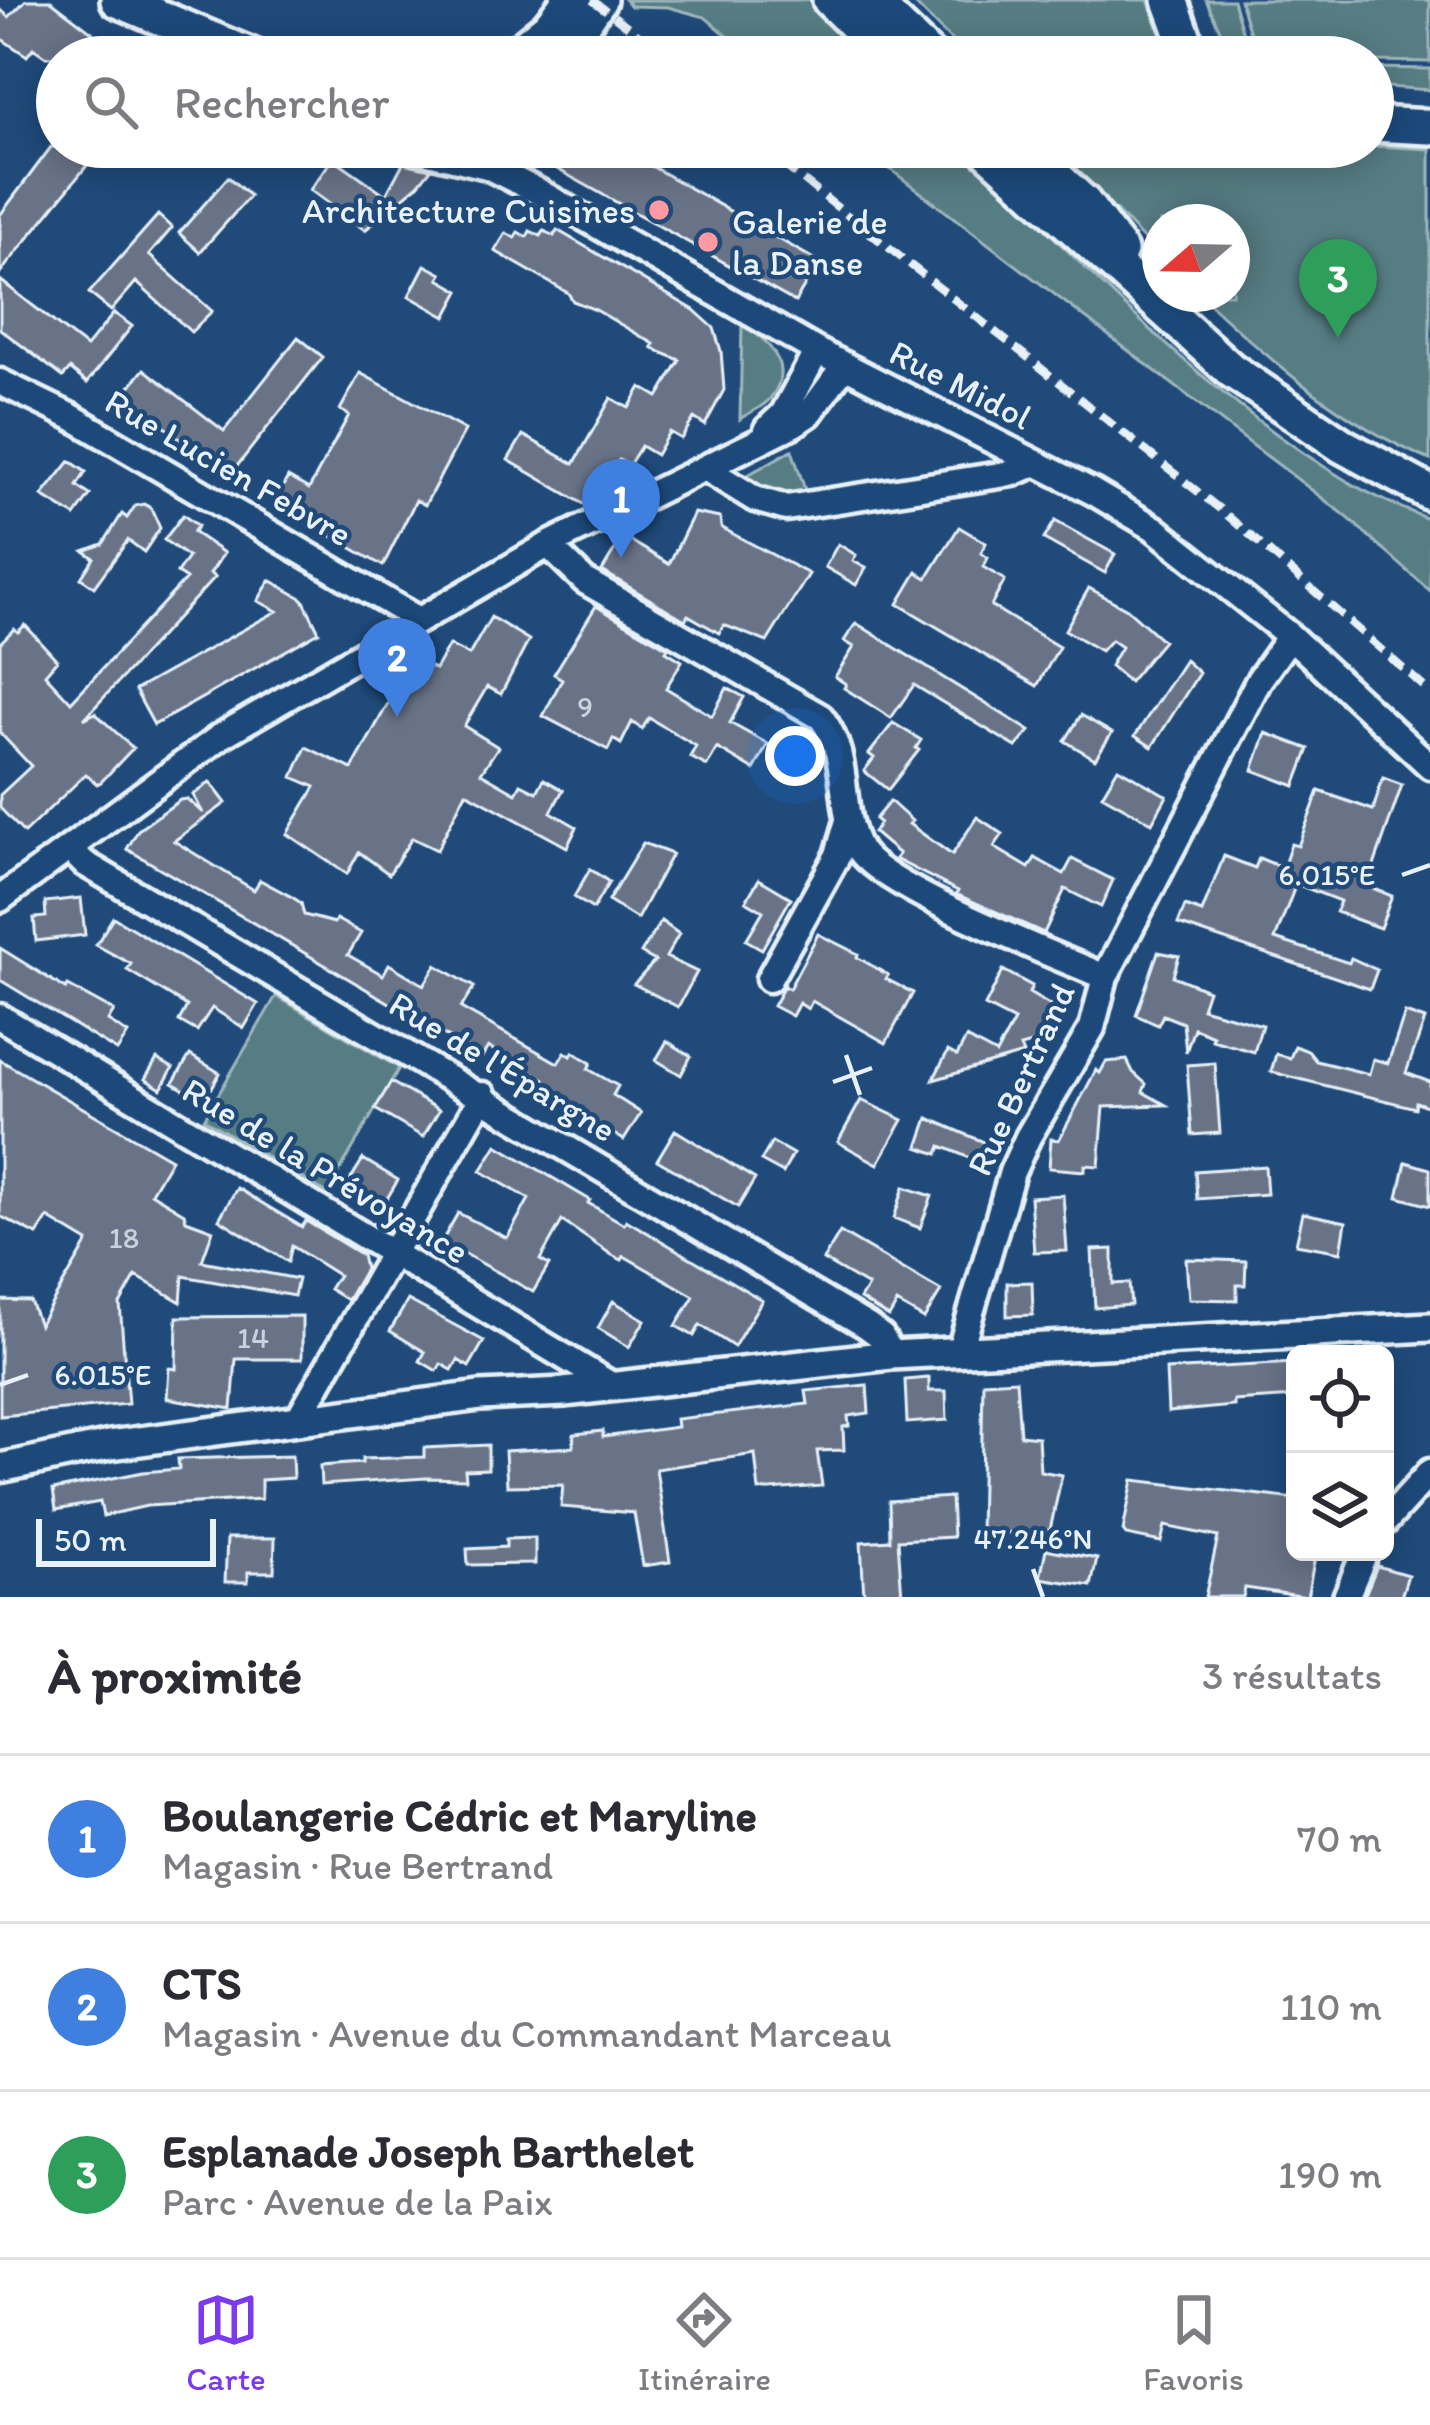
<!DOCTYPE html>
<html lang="fr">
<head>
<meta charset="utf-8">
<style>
  body { margin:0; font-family:Itim,sans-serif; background:#f7f7f7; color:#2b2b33 }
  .controls { position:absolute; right:36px; bottom:36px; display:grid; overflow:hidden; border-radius:18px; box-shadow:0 6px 30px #0003 }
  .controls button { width:108px; height:108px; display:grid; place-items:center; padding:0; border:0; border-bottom:3px solid #e1e1e2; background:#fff; color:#2b2b33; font:60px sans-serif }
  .compass { position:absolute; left:1142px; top:204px; width:108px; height:108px; border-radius:50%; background:#fff; box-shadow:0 6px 30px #0003; rotate:250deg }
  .scale { position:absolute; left:36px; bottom:30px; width:180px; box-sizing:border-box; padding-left:12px; border:6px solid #e8f1f8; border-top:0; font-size:33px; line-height:42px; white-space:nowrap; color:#e8f1f8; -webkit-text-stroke:9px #1f4a7a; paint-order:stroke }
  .you { position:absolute; left:795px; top:756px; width:42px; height:42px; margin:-30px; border:9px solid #fff; border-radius:50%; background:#1a73e8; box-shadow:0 0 0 18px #1a73e833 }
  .badge { display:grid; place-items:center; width:78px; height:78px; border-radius:50%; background:#7c3aed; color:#fff; font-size:39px; font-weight:700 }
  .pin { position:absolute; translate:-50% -99px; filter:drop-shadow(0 3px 6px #0008) }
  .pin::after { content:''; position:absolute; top:63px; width:42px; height:36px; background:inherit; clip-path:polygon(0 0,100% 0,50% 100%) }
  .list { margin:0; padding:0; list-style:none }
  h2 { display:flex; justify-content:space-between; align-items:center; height:156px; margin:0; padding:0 48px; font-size:51px }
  h2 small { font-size:39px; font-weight:400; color:#7c7c81 }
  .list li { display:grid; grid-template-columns:78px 1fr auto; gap:36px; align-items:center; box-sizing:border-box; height:168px; padding:0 48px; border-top:3px solid #e1e1e2 }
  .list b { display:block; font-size:45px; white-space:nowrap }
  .list p { margin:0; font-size:39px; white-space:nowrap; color:#7c7c81 }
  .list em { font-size:39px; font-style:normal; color:#7c7c81 }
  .icon { flex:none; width:66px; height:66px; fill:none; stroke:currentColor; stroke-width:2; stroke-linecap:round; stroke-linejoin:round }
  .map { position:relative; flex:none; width:1430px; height:1597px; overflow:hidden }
  .search { position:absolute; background:#fff; box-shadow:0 6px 30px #0003; left:36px; right:36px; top:36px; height:132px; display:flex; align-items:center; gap:30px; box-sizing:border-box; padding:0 42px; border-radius:66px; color:#7c7c81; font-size:45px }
  .sheet { height:660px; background:#fff }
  nav { display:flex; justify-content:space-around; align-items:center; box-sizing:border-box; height:168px; border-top:3px solid #e1e1e2; background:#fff; font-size:33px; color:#7c7c81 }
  nav a { display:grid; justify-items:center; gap:6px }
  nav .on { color:#7c3aed }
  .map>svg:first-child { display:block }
</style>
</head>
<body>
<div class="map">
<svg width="1430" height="1597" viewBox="0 0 1430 1597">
  <rect width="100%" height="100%" fill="#1f4a7a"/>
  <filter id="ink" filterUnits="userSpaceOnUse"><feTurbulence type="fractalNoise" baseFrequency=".00833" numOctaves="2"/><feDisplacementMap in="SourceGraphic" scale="24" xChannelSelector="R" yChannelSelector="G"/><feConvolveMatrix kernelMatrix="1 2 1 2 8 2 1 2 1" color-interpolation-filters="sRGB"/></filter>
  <g filter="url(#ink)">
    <path fill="#567d83" stroke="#9fb7be" stroke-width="3" d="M 625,0 L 810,0 L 869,57 L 753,57 L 705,17 L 668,7 L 631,6 Z
      M 911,0 L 1148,0 L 1169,57 L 968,57 Z
      M 1206,0 L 1233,0 L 1250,57 L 1240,57 L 1226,43 Z
      M 1240,0 L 1430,0 L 1430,62 L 1373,61 L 1373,57 L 1257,57 Z
      M 1373,68 L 1430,69 L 1430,90 L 1373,86 Z
      M 1373,146 L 1430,149 L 1430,460 C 1340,422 1269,360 1199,294 L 1232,294 L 1232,222 L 1160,222 L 1160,256 L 1054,147 Z
      M 861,147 L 962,147 C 1084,265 1201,393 1347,481 C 1373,497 1402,508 1430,520 L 1430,591 L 1347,517 Z
      M 742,324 C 767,339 794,365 772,396 C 765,407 751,411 740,419 Z
      M 792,450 L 808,499 L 765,491 L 744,477 Z
      M 276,996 L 399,1068 L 327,1193 L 204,1119 Z"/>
    <path fill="#687387" stroke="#e8f1f8" stroke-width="3" d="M 26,0 L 50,0 L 92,32 L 99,43 L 97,49 L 88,57 L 46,57 L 33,48 L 27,56 L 0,38 L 0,9 L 9,17 Z
      M 51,147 L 102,147 L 0,273 L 0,215 Z
      M 557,147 L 618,147 L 819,262 L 795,302 L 548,164 Z
      M 333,158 L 386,195 L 403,163 L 431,169 L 418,185 L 365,230 L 310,190 Z
      M 228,177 L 250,196 L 200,252 L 179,233 Z
      M 158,215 L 172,228 L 149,255 L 212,311 L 191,332 L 136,282 L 111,311 L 89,293 Z
      M 557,230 L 694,310 L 714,328 L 721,351 L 724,390 L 705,425 L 694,418 L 681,439 L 669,432 L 656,455 L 641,446 L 629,465 L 619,460 L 589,507 L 508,460 L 523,435 L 574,464 L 611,398 L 629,408 L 641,387 L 658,397 L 680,360 L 660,352 L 652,347 L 654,344 L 596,310 L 573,301 L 568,293 L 495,251 L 506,233 L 515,238 L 518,232 L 527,237 L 530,231 L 541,236 L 544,231 L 554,236 Z
      M 425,265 L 442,274 L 439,279 L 460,291 L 446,317 L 409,296 Z
      M 0,280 L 86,347 L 114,313 L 132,326 L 87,383 L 70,369 L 63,377 L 0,329 Z
      M 298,337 L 323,357 L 234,470 L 190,440 L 186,444 L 124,394 L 144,369 L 224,431 Z
      M 360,373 L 465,430 L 425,505 L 416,500 L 383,566 L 274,503 L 288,477 L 309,489 L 349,415 L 340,410 Z
      M 70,461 L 86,472 L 77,486 L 90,495 L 75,516 L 42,496 Z
      M 144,504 L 151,508 L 160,528 L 144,552 L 128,540 L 94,587 L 81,578 L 94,558 L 84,551 L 103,544 L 122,514 L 127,518 L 135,506 Z
      M 694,513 L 720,518 L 721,527 L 733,534 L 809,574 L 767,642 L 724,625 L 719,633 L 688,615 L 685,620 L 602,571 L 623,536 L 669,564 Z
      M 183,515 L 198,526 L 193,532 L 224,553 L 210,574 L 215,577 L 84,719 L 95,713 L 133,748 L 101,782 L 97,784 L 86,774 L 24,833 L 0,808 L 0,795 L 31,766 L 0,733 L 0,643 L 14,629 L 18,632 L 25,625 L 57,660 L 45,674 L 71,702 L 186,579 L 177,573 L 188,557 L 164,540 Z
      M 1055,521 L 1115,554 L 1105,573 L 1044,539 Z
      M 959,527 L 986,543 L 981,553 L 988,558 L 983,567 L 1005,580 L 991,606 L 1059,647 L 1037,686 L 898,604 L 917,572 L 927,578 Z
      M 838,544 L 856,555 L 853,561 L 866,568 L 856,585 L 825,567 Z
      M 270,580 L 303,599 L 319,632 L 154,725 L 135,690 L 277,611 L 258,601 Z
      M 1089,588 L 1127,609 L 1163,641 L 1129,682 L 1110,666 L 1121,647 L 1111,640 L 1101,651 L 1065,630 Z
      M 596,606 L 668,648 L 666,651 L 682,661 L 666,688 L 712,716 L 727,688 L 744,697 L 730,723 L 768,744 L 754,770 L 717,748 L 707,766 L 690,757 L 696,746 L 649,718 L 642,729 L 632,722 L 621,744 L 613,739 L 608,750 L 543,716 L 562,679 L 554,674 Z
      M 491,617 L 529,640 L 501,694 L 487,687 L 464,726 L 498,747 L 481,773 L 516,793 L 521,784 L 537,792 L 544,779 L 563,790 L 551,812 L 577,827 L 567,847 L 466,792 L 437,850 L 412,838 L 389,874 L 359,852 L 347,874 L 287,834 L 315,787 L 293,777 L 306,747 L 352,769 L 413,658 L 435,669 L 449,645 L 469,655 Z
      M 856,623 L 947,680 L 1030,731 L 1016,747 L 914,685 L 891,718 L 844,688 L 846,684 L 835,677 L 854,647 L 844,641 Z
      M 1185,660 L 1199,673 L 1152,747 L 1135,736 Z
      M 1081,715 L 1112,733 L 1095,759 L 1065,741 Z
      M 893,723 L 921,740 L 916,748 L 919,750 L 888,790 L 864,771 L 874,758 L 869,754 Z
      M 1266,733 L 1309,749 L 1295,786 L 1253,770 Z
      M 1118,768 L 1167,796 L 1152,823 L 1102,795 Z
      M 1383,778 L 1402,785 L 1367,886 L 1392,896 L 1380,928 L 1336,912 L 1340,901 L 1296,884 L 1275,939 L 1349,963 L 1351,958 L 1377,970 L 1370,989 L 1178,924 L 1185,906 L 1202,912 L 1224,856 L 1255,868 L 1259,858 L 1283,868 L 1291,844 L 1298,846 L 1319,791 L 1373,810 Z
      M 210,782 L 226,803 L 174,841 L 254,890 L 260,880 L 292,897 L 301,903 L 304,915 L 334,923 L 336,919 L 361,933 L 348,955 L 383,975 L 389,964 L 424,985 L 436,965 L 474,987 L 461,1008 L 558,1063 L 565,1052 L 571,1056 L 573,1052 L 591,1063 L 588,1069 L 618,1086 L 613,1095 L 641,1113 L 624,1140 L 550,1097 L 552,1094 L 540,1087 L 544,1079 L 488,1047 L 482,1057 L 127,849 L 138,830 L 180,800 L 187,799 L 203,813 L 193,795 Z
      M 890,801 L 912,821 L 909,824 L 952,855 L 977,817 L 1003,834 L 994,847 L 1029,868 L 1035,858 L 1064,874 L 1072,859 L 1113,880 L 1101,907 L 1065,889 L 1044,933 L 956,894 L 958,891 L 895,859 L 899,854 L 873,832 L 880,823 L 875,819 Z
      M 643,843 L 672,854 L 637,919 L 608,901 Z
      M 590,869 L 609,882 L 593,909 L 574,897 Z
      M 759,879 L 791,898 L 762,949 L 746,940 L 763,911 L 746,901 Z
      M 81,898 L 85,935 L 36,941 L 34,918 L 46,917 L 45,902 Z
      M 113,917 L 258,1004 L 244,1028 L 212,1008 L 197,1031 L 179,1021 L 187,1006 L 127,970 L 131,964 L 96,945 Z
      M 661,921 L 679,934 L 666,957 L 697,972 L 678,1007 L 634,984 L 655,961 L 641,953 Z
      M 818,934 L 858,954 L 857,957 L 888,975 L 886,979 L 913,993 L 886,1043 L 812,1001 L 808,1009 L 799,1003 L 792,1016 L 773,1006 L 784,986 L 789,989 Z
      M 0,948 L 66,989 L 68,986 L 114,1011 L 108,1021 L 128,1034 L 117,1051 L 0,980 Z
      M 1158,952 L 1179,956 L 1173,976 L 1208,990 L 1202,1008 L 1262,1025 L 1254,1052 L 1212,1040 L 1213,1036 L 1194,1028 L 1186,1052 L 1183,1023 L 1163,1015 L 1158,1025 L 1136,1015 Z
      M 1003,970 L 1032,986 L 1029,993 L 1061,1012 L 1048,1036 L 1043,1041 L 1020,1047 L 1023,1054 L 933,1080 L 948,1051 L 957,1056 L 966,1038 L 996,1054 L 1014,1021 L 985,1006 Z
      M 1405,1013 L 1425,1020 L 1406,1073 L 1430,1082 L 1430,1107 L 1416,1102 L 1415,1108 L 1271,1072 L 1276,1054 L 1290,1058 L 1295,1046 L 1308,1051 L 1316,1061 L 1369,1074 L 1373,1059 L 1388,1063 Z
      M 667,1041 L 691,1056 L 681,1075 L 656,1060 Z
      M 190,1055 L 220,1073 L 204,1102 L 173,1083 Z
      M 157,1059 L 173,1068 L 161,1089 L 145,1079 Z
      M 0,1060 L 171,1159 L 151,1193 L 184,1213 L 186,1220 L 213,1230 L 202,1261 L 298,1279 L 294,1296 L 183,1276 L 181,1302 L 136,1276 L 120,1304 L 128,1404 L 0,1416 L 0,1300 L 30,1301 L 39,1325 L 88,1242 L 48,1218 L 37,1235 L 0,1216 Z
      M 1127,1060 L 1133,1072 L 1146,1084 L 1143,1092 L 1166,1105 L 1104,1107 L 1099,1166 L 1085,1165 L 1085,1171 L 1049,1168 L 1051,1139 L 1059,1140 L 1096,1070 L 1100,1073 L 1106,1062 Z
      M 1215,1063 L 1220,1133 L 1192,1135 L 1187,1065 Z
      M 391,1082 L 439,1110 L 423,1137 L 375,1109 Z
      M 861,1100 L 903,1120 L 878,1164 L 838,1142 Z
      M 928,1118 L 991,1145 L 984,1164 L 941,1146 L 938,1154 L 918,1147 Z
      M 675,1130 L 755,1179 L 738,1207 L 657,1160 Z
      M 772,1142 L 793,1154 L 783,1173 L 761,1161 Z
      M 497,1145 L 590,1200 L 588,1203 L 624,1224 L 626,1220 L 762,1300 L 734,1347 L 700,1325 L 694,1336 L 676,1326 L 694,1296 L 624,1256 L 622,1260 L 612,1255 L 562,1221 L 540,1260 L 549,1265 L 533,1292 L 442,1241 L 458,1213 L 507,1238 L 529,1199 L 481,1171 Z
      M 363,1159 L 398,1180 L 382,1207 L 347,1185 Z
      M 1406,1162 L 1430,1169 L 1430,1206 L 1398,1197 Z
      M 1265,1166 L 1267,1194 L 1197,1199 L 1195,1171 Z
      M 904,1187 L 932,1196 L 920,1228 L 894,1218 Z
      M 237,1188 L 302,1227 L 306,1221 L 362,1255 L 365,1269 L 347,1300 L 329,1289 L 338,1275 L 292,1246 L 288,1262 L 219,1219 Z
      M 1063,1195 L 1067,1251 L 1034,1252 L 1030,1197 Z
      M 1303,1213 L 1346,1222 L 1341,1252 L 1296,1244 Z
      M 840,1232 L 941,1291 L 924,1319 L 897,1303 L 889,1317 L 860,1299 L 868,1286 L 823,1260 Z
      M 1113,1249 L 1113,1284 L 1129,1283 L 1131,1305 L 1095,1308 L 1092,1250 Z
      M 1186,1259 L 1246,1261 L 1245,1285 L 1237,1285 L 1237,1300 L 1189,1299 Z
      M 1032,1282 L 1033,1315 L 1007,1316 L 1007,1283 Z
      M 408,1300 L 484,1341 L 469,1367 L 458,1360 L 452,1370 L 441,1364 L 437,1371 L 420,1361 L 425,1352 L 390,1331 Z
      M 613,1301 L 645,1320 L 629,1347 L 598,1328 Z
      M 302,1316 L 302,1359 L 236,1359 L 232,1409 L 167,1398 L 169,1368 L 176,1369 L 177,1317 Z
      M 1295,1363 L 1295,1397 L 1234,1401 L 1234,1406 L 1168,1412 L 1166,1370 Z
      M 929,1378 L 929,1391 L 946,1391 L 947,1420 L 907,1423 L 905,1380 Z
      M 1016,1380 L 1020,1435 L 1038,1437 L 1040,1471 L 1062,1475 L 1050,1530 L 980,1535 L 983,1382 Z
      M 867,1385 L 869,1413 L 848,1416 L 849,1426 L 843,1427 L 844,1450 L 817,1451 L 822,1486 L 759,1491 L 755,1454 L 656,1469 L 670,1562 L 643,1566 L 634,1513 L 561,1507 L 563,1485 L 507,1486 L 505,1451 L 573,1447 L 574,1434 L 603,1431 L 603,1437 L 677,1427 L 676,1419 L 808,1404 L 806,1391 Z
      M 488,1445 L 488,1469 L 465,1470 L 466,1479 L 426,1478 L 321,1485 L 320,1466 L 362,1463 L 362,1459 L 424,1457 L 424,1448 Z
      M 292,1456 L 293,1478 L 261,1480 L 261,1499 L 147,1506 L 103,1516 L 100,1502 L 56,1510 L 53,1490 L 143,1472 L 179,1469 L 178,1459 Z
      M 1133,1480 L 1295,1499 L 1295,1552 L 1316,1552 L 1307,1597 L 1245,1588 L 1243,1597 L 1205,1597 L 1218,1537 L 1165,1526 L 1161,1542 L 1126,1535 L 1123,1531 Z
      M 951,1497 L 953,1537 L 898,1540 L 902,1597 L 864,1597 L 861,1542 L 890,1540 L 889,1501 Z
      M 227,1538 L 275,1538 L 274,1572 L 248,1572 L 248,1582 L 225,1582 Z
      M 535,1538 L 535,1564 L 468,1565 L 467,1549 L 506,1547 L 506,1539 Z
      M 1046,1549 L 1097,1559 L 1091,1586 L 1040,1578 Z
      M 1377,1566 L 1408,1575 L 1401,1597 L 1364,1597 Z"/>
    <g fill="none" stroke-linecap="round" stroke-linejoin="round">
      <g stroke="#e8f1f8" stroke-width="33">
        <path id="minor" d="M 408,147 L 487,166 L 539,192 L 817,351 L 1093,492 L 1154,528 L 1290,636 L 1430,766
          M 0,382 L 72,417 L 419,620
          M 767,429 L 783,414 L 817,351
          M 705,468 L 755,499 L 786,508 L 1013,473 L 1036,463
          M 548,545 L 585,581 L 821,717 C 853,759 836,808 859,849 C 881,888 1057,956 1105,977
          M 69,848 L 84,863 L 867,1326 L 882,1337 L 891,1355
          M 0,899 L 221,736 L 548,545 L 794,424 L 809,414 L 845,365
          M 769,979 L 838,855 L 848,821
          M 0,1017 L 613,1386
          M 960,1350 L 1012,1172 L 1028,1137 L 1092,1028 L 1105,977 L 1259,680 L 1290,636
          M 297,1421 L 483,1095
          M 1385,1522 L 1430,1472
          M 1346,1597 L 1365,1552"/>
      </g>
      <g stroke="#e8f1f8" stroke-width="36">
        <path id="tertiary" d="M 0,1468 L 110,1445 L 480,1396 L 564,1392 L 891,1355 L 1430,1327"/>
      </g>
      <g stroke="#e8f1f8" stroke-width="42">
        <path id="secondary" d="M 118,0 L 254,57
          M 830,0 L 888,57
          M 871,0 L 930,57
          M 1170,0 L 1191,57
          M 512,57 L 549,27 L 570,0
          M 555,57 L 569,44 L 599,0
          M 1373,124 L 1430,127
          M 984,147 L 1231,370 L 1343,446 L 1430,493
          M 1023,147 L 1084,203 L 1120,251"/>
      </g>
      <use href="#minor" stroke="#1f4a7a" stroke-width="24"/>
      <use href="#tertiary" stroke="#1f4a7a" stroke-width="27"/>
      <use href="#secondary" stroke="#1f4a7a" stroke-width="33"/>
      <path stroke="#e8f1f8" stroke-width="8" stroke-dasharray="18 9" stroke-linecap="butt" d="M 592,0 L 669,57
        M 761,147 L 1221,510 L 1430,692"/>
    </g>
  </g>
  <path fill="none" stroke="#e8f1f8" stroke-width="4.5" d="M 1402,875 L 1430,865M 846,1055 L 860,1095M 833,1082 L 872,1068M 0,1385 L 28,1375M 1033,1569 L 1043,1597"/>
  <g fill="#ff9aa2" stroke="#1f4a7a" stroke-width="4.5">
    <circle cx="659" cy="210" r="12"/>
    <circle cx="708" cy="242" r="12"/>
  </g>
  <g text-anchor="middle" stroke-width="9" stroke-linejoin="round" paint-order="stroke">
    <g font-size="30" fill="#c8d2dc">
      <text x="585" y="717">9</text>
      <text x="124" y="1248">18</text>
      <text x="253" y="1348">14</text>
    </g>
    <g font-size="36" fill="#e8f1f8" stroke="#1f4a7a" text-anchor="end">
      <text x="635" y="223">Architecture Cuisines</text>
      <text x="732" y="234" text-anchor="start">Galerie de<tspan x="732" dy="41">la Danse</tspan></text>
    </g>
    <g font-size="36" fill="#e8f1f8" stroke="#1f4a7a">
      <text transform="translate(961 384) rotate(27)" y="13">Rue Midol</text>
      <text transform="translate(229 467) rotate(30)" y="13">Rue Lucien Febvre</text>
      <text transform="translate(503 1066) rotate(31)" y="13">Rue de l'Épargne</text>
      <text transform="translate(1020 1079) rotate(-65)" y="13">Rue Bertrand</text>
      <text transform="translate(326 1170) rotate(31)" y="13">Rue de la Prévoyance</text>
    </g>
  </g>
  <g font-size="30" text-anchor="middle" fill="#e8f1f8" stroke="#1f4a7a" stroke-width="9" stroke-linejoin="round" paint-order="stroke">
    <text x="1327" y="885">6.015°E</text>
    <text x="103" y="1385">6.015°E</text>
    <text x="1033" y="1549">47.246°N</text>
  </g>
</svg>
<div class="controls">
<button><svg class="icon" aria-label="locate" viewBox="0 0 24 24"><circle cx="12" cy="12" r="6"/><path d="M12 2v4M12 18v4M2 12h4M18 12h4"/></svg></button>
<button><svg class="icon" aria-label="layers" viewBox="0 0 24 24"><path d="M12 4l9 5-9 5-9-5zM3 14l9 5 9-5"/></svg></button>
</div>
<svg class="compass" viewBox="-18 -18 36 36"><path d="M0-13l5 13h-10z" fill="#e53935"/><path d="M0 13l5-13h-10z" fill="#7c7c81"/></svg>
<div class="scale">50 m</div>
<div class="you"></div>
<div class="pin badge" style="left:621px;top:558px;background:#3f7fe0">1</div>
<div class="pin badge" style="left:397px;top:717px;background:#3f7fe0">2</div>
<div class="pin badge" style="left:1338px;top:338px;background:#2e9e5b">3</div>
<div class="search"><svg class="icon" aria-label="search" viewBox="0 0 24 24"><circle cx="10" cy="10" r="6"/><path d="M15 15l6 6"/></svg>Rechercher</div>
</div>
<section class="sheet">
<h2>À proximité<small>3 résultats</small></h2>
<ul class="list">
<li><span class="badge" style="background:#3f7fe0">1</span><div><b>Boulangerie Cédric et Maryline</b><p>Magasin · Rue Bertrand</p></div><em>70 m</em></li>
<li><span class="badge" style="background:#3f7fe0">2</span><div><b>CTS</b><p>Magasin · Avenue du Commandant Marceau</p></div><em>110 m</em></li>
<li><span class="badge" style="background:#2e9e5b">3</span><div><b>Esplanade Joseph Barthelet</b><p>Parc · Avenue de la Paix</p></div><em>190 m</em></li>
</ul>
</section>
<nav>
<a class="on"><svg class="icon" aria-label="map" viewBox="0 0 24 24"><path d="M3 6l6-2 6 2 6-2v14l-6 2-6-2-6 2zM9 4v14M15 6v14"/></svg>Carte</a>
<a><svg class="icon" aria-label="directions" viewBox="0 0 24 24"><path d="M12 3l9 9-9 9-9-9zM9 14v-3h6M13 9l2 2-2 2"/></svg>Itinéraire</a>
<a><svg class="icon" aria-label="saved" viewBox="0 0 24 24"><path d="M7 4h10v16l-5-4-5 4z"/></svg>Favoris</a>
</nav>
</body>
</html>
